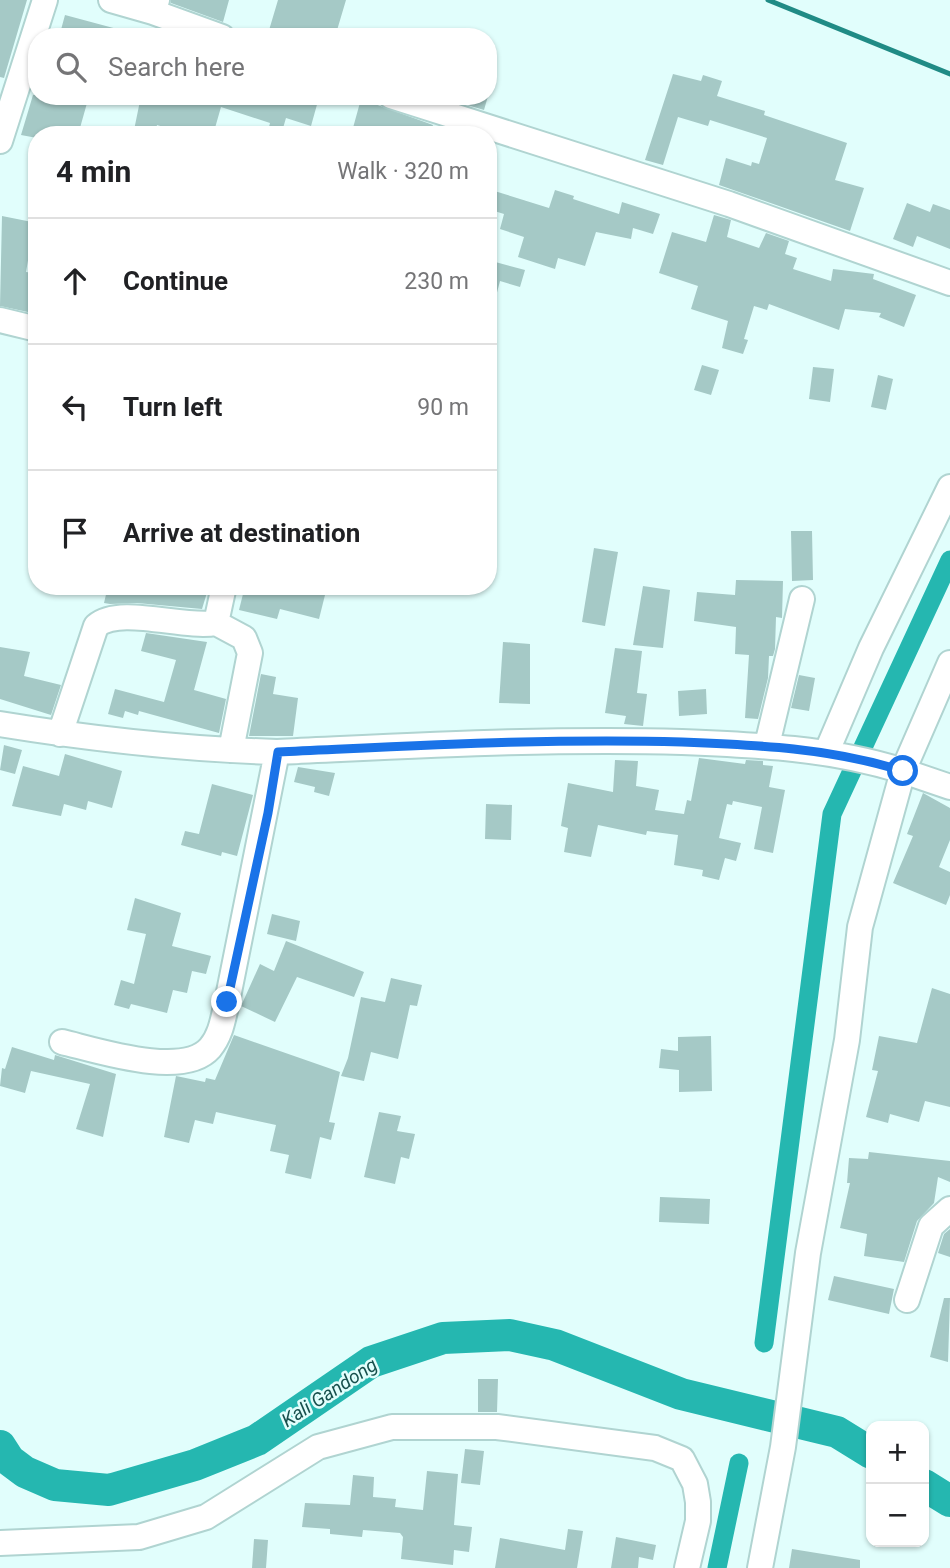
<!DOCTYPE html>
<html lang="en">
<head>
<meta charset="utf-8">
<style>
  body { margin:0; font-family:Roboto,sans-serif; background:#f2f2f2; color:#202124 }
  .controls { position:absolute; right:21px; bottom:21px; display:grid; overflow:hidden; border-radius:14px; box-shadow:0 2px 5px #0004 }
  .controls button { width:63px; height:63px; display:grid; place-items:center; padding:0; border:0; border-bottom:2px solid #e0e0e0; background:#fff; color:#202124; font:35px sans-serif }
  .stop { position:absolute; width:21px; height:21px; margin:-16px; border:5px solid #1a73e8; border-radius:50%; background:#fff }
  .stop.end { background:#1a73e8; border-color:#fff; box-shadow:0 2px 7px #0008 }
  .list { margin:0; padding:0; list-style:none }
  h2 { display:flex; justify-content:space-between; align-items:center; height:91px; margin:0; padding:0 28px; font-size:30px }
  h2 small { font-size:23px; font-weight:400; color:#757577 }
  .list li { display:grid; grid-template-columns:46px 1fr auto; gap:21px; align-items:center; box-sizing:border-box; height:126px; padding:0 28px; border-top:2px solid #e0e0e0 }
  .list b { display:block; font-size:26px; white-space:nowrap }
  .list em { font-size:23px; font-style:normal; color:#757577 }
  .icon { flex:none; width:38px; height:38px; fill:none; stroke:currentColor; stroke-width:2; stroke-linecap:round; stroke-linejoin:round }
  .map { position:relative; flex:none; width:950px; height:1568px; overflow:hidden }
  .search { position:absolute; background:#fff; box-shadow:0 2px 5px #0004; left:28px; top:28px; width:469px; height:77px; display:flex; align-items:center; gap:18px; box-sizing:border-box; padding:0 24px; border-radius:28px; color:#757577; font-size:26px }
  .panel { position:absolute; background:#fff; box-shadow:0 2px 5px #0004; left:28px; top:126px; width:469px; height:469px; border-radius:28px }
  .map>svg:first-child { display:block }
</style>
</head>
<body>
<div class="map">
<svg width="950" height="1568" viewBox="0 0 950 1568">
  <rect width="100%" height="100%" fill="#e1fefc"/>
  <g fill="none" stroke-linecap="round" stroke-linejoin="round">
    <path stroke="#208b85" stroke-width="5" d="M 768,0 L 950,74"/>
    <path stroke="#25b7b0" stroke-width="19" d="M 764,1343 L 832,814 L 950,560
      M 717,1568 L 739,1463"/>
    <path stroke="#25b7b0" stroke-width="32" d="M 0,1446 L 9,1460 L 25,1472 L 55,1485 L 109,1490 L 195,1465 L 257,1440 L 371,1362 L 443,1338 L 510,1335 L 555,1345 L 681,1394 L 837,1432 L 871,1453
      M 924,1485 L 950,1501"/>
  </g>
  <path fill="#a5c9c6" d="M 0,0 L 27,0 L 4,78 L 0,77 Z
    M 171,0 L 229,0 L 223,22 L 171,3 Z
    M 278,0 L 346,0 L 335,37 L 267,37 Z
    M 65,15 L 132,33 L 132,37 L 59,37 Z
    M 673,74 L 701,81 L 703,75 L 722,81 L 717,96 L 765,111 L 764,115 L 847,143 L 835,180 L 864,188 L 850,231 L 719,185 L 726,158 L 751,166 L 752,162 L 759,164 L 767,138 L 710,120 L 708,126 L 678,117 L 663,165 L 645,160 Z
    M 33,95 L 89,96 L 78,135 L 37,135 L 37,138 L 21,135 Z
    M 141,96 L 272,96 L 301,104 L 303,97 L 318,101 L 311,126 L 286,118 L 281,135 L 267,135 L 270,123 L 221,107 L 213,135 L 190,135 L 157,125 L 155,135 L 133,135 Z
    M 467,96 L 488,96 L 484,110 L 464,104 Z
    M 361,99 L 433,125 L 430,135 L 351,135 Z
    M 488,189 L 549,208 L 555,190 L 574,196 L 573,199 L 619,214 L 622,202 L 660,214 L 653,234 L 633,228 L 631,239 L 596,232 L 585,266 L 558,258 L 555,269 L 518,257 L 524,237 L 500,229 L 504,214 L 488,209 Z
    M 907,203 L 930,212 L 933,204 L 950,210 L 950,249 L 917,236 L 913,247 L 893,239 Z
    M 714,215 L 731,220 L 727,237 L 759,248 L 766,233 L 789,241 L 785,254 L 797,258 L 793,269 L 831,281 L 833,269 L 874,274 L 873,279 L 916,295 L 904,327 L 879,317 L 881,313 L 845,309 L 839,330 L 769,304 L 767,310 L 754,306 L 744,339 L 748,340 L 743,354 L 722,348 L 728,321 L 691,309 L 698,286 L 659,273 L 672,232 L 706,242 Z
    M 2,216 L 37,223 L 35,244 L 31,243 L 26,272 L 34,273 L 29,300 L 37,301 L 37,314 L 0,306 Z
    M 488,260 L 525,270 L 520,287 L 500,281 L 493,308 L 488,308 Z
    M 702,365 L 719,370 L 711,395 L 694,390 Z
    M 813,367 L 834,369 L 830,402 L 809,399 Z
    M 878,375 L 893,379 L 886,410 L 871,407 Z
    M 791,531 L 812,531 L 813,580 L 792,581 Z
    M 594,548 L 618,552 L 605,626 L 582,622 Z
    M 736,580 L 783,581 L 782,618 L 776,617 L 775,649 L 773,656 L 769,656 L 768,678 L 758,719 L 745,718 L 749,655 L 735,654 L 736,627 L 694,621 L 697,592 L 735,595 Z
    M 108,586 L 137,591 L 139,586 L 209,586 L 202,609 L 137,603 L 110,604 L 104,603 Z
    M 245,586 L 308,586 L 326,591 L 319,619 L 280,609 L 277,619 L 239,610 Z
    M 643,586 L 670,590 L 663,648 L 633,645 Z
    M 146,633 L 207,642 L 194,690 L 226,699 L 219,733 L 139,711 L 138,715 L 125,711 L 123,718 L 108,714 L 115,689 L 164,702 L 176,660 L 141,651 Z
    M 503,642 L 530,644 L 530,704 L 499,703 Z
    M 0,647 L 30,652 L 24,676 L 61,685 L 51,715 L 0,699 Z
    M 615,648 L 642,651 L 637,693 L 647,694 L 643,726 L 624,724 L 626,716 L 605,713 Z
    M 261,674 L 276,677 L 273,694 L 298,698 L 293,736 L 249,736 Z
    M 799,675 L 815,678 L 809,711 L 791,708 Z
    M 706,689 L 707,714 L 679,716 L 678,691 Z
    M 4,745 L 22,750 L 15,774 L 0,770 Z
    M 65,754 L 122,771 L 112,808 L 88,801 L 86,810 L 64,804 L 61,816 L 12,806 L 23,766 L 59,776 Z
    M 699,758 L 745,764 L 746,760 L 763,761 L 763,765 L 773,766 L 769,787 L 785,790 L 773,853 L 754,849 L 762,807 L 733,801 L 732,805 L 727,804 L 719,838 L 741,843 L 736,861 L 725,858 L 719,880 L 702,876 L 703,870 L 674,865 L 678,835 L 647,831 L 646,835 L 598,825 L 591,857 L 564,852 L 568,828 L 561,826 L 568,783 L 613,792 L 615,760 L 638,761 L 636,786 L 659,790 L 655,810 L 684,814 L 687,800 L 691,801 Z
    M 298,767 L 335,773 L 329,796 L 314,792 L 315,787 L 294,782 Z
    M 212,784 L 253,795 L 237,856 L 222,852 L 221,856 L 181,845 L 185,831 L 199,834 Z
    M 923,793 L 950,808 L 950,840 L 939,867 L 950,872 L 950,895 L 946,905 L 893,883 L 913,836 L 907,834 Z
    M 486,804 L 512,805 L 511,840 L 485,839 Z
    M 135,898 L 181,913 L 172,946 L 211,956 L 206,974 L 192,971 L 187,993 L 173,990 L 167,1013 L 131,1004 L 129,1009 L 114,1005 L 121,980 L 134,984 L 146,934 L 127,930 Z
    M 272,914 L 300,921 L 296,941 L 267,934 Z
    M 286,941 L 364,972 L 354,997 L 297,977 L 275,1022 L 241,1006 L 260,964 L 274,971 Z
    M 391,978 L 422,985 L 417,1006 L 410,1005 L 398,1059 L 371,1052 L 364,1081 L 341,1076 L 348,1058 L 361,997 L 385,1002 Z
    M 932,988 L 950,994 L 950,1107 L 925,1101 L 919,1122 L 890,1114 L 888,1123 L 866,1117 L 878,1071 L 872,1070 L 879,1036 L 917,1043 Z
    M 234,1035 L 340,1072 L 329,1122 L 335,1123 L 331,1140 L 320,1137 L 311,1179 L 285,1173 L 289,1155 L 270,1151 L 276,1125 L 216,1112 L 213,1124 L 195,1120 L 189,1143 L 164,1137 L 176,1076 L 205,1082 L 206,1078 L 215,1080 Z
    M 711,1036 L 712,1091 L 679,1092 L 679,1070 L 659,1068 L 661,1049 L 678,1051 L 678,1037 Z
    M 12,1047 L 54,1060 L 55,1055 L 116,1074 L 103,1137 L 76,1129 L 90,1084 L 31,1071 L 25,1093 L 0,1086 L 2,1068 L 5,1069 Z
    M 379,1112 L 401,1116 L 397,1131 L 415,1134 L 409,1159 L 401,1157 L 395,1184 L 364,1177 Z
    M 869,1152 L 950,1161 L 950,1182 L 938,1177 L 934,1203 L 917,1221 L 904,1262 L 864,1256 L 867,1234 L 840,1228 L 850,1183 L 847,1183 L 849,1158 L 868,1159 Z
    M 660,1197 L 710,1199 L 709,1224 L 659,1222 Z
    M 950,1229 L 950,1257 L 938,1253 L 944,1234 Z
    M 834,1276 L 894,1289 L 889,1314 L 828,1300 Z
    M 944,1298 L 950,1298 L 948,1362 L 930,1357 Z
    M 478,1379 L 498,1379 L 497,1412 L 478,1412 Z
    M 465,1449 L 484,1451 L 480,1485 L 461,1483 Z
    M 427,1471 L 458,1474 L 454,1525 L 472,1527 L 469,1552 L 454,1550 L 453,1565 L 401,1559 L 403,1537 L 400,1533 L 363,1530 L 362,1537 L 330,1534 L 330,1529 L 302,1527 L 305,1503 L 350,1505 L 353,1475 L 374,1477 L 373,1497 L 396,1499 L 395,1507 L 423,1510 Z
    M 568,1529 L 583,1531 L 577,1568 L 495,1568 L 500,1538 L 565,1550 Z
    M 616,1537 L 656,1545 L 653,1560 L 639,1557 L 638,1568 L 611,1568 Z
    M 254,1539 L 268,1540 L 266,1568 L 252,1568 Z
    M 792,1549 L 860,1560 L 860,1568 L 789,1568 Z"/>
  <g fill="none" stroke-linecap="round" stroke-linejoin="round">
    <g stroke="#b0d4d1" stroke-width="28">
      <path id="minor" d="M 111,0 L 153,12 L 157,0
        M 153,12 L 222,37
        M 391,96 L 729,204 L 950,283
        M 0,141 L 45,0
        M 0,320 L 37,329
        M 216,623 L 244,638 L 250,653 L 231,750
        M 0,724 C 92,739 184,749 277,752 C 412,746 547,738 682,742 C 758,745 830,748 903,771 L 950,663
        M 60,734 L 96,626 C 120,605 183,629 216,623 L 224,586
        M 767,745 L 802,599
        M 827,751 L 871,648 L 950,487
        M 62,1042 C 96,1050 183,1079 210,1048 C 221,1035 223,1019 227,1002 L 277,752
        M 907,1300 L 931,1226 L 950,1209
        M 0,1543 L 139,1537 L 206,1517 L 318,1447 L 392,1427 L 497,1427 L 655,1448 L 682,1459 L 695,1484 L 698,1502 L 698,1521 L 687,1568
        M 760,1568 L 783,1447 L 808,1253 L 847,1040 L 860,927 L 903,771 L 950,787"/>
    </g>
    <use href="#minor" stroke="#fff" stroke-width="24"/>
  </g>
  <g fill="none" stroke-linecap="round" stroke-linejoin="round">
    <path stroke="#1a73e8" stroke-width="9" d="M 227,1002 L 268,813 L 278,752 C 413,746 547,738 682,742 C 758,745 830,748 903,771"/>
  </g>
  <g text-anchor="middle" stroke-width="5" stroke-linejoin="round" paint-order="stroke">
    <g font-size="19" font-style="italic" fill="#17504d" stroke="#e1fefc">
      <text transform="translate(329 1392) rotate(-33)" y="7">Kali Gandong</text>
    </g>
  </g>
</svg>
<div class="controls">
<button>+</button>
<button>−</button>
</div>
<div class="stop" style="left:903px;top:771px"></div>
<div class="stop end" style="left:227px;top:1002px"></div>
<div class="search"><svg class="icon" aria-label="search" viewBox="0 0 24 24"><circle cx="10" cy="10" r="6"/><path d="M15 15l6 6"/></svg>Search here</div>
<section class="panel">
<h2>4 min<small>Walk · 320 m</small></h2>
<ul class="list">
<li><svg class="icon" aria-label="ahead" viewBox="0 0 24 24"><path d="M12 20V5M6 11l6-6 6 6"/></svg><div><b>Continue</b></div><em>230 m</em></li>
<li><svg class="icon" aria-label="left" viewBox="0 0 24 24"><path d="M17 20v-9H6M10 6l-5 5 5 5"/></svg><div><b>Turn left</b></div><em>90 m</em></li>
<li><svg class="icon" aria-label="arrive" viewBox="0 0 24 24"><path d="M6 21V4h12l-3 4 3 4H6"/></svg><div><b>Arrive at destination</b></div></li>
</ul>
</section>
</div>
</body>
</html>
